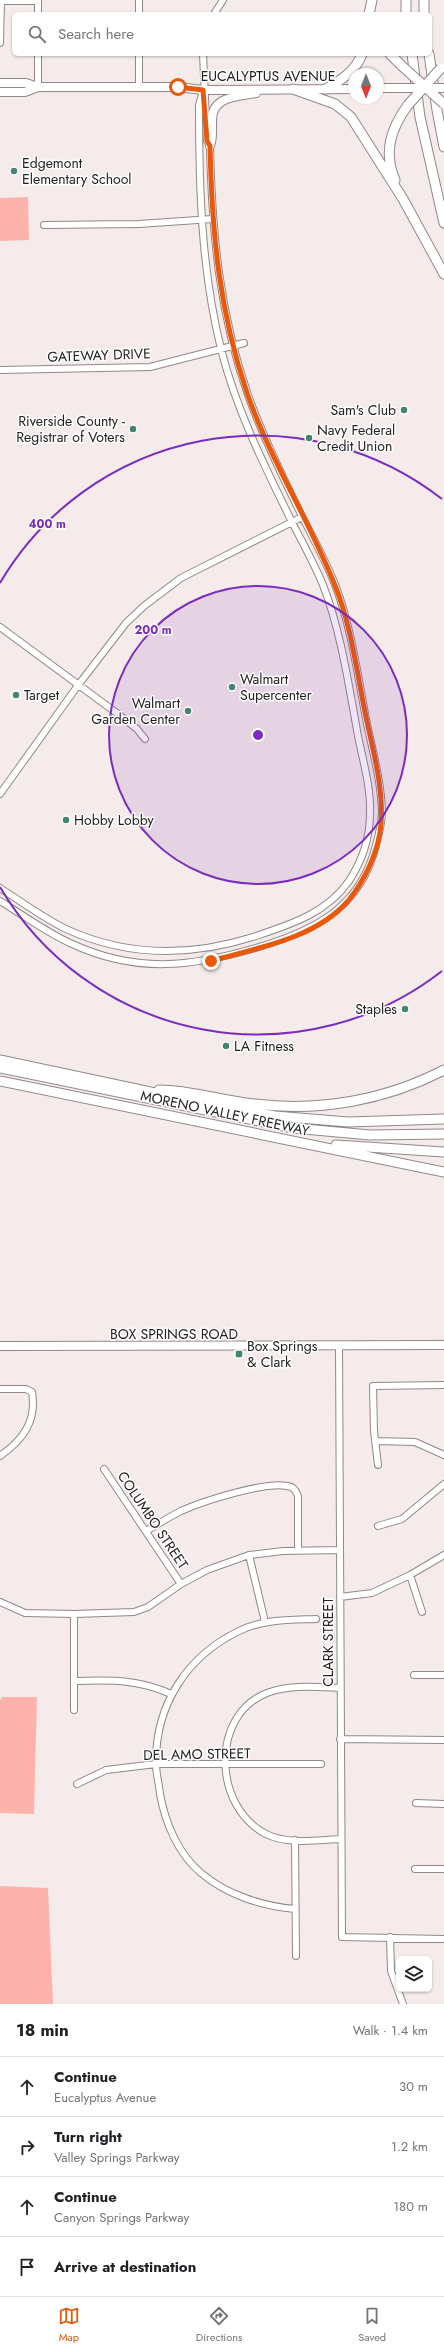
<!DOCTYPE html>
<html lang="en">
<head>
<meta charset="utf-8">
<style>
  body { margin:0; font-family:Jost,sans-serif; background:#f2f2f2; color:#202124 }
  .controls { position:absolute; right:12px; bottom:12px; display:grid; overflow:hidden; border-radius:6px; box-shadow:0 1px 3px #0004 }
  .controls button { width:36px; height:36px; display:grid; place-items:center; padding:0; border:0; border-bottom:1px solid #e0e0e0; background:#fff; color:#202124; font:20px sans-serif }
  .compass { position:absolute; left:348px; top:68px; width:36px; height:36px; border-radius:50%; background:#fff; box-shadow:0 1px 3px #0004; rotate:180deg }
  .stop { position:absolute; width:12px; height:12px; margin:-9px; border:3px solid #ea580c; border-radius:50%; background:#fff }
  .stop.end { background:#ea580c; border-color:#fff; box-shadow:0 1px 4px #0008 }
  .list { margin:0; padding:0; list-style:none }
  h2 { display:flex; justify-content:space-between; align-items:center; height:52px; margin:0; padding:0 16px; font-size:17px }
  h2 small { font-size:13px; font-weight:400; color:#757577 }
  .list li { display:grid; grid-template-columns:26px 1fr auto; gap:12px; align-items:center; box-sizing:border-box; height:60px; padding:0 16px; border-top:1px solid #e0e0e0 }
  .list b { display:block; font-size:15px; white-space:nowrap }
  .list p { margin:0; font-size:13px; white-space:nowrap; color:#757577 }
  .list em { font-size:13px; font-style:normal; color:#757577 }
  .icon { flex:none; width:22px; height:22px; fill:none; stroke:currentColor; stroke-width:2; stroke-linecap:round; stroke-linejoin:round }
  .map { position:relative; flex:none; width:444px; height:2004px; overflow:hidden }
  .search { position:absolute; background:#fff; box-shadow:0 1px 3px #0004; left:12px; right:12px; top:12px; height:44px; display:flex; align-items:center; gap:10px; box-sizing:border-box; padding:0 14px; border-radius:6px; color:#757577; font-size:15px }
  .sheet { height:292px; background:#fff }
  nav { display:flex; justify-content:space-around; align-items:center; box-sizing:border-box; height:56px; border-top:1px solid #e0e0e0; background:#fff; font-size:11px; color:#757577 }
  nav a { display:grid; justify-items:center; gap:2px }
  nav .on { color:#ea580c }
  .map>svg:first-child { display:block }
</style>
</head>
<body>
<div class="map">
<svg width="444" height="2004" viewBox="0 0 444 2004">
  <rect width="100%" height="100%" fill="#f4ebea"/>
  <path fill="#fbb3ac" d="M 28,197 L 29,240 L 0,241 L 0,198 Z
    M 2,1697 L 37,1697 L 34,1814 L 0,1813 L 0,1701 Z
    M 0,1886 L 48,1888 L 53,2004 L 0,2004 Z"/>
  <g fill="none" stroke-linecap="round" stroke-linejoin="round">
    <g stroke="#918988" stroke-width="8">
      <path id="minor" d="M 38,0 L 38,14
        M 139,0 L 139,14
        M 214,14 L 223,0
        M 0,43 L 1,1 L 38,1
        M 38,54 L 38,87
        M 139,54 L 139,87
        M 44,225 L 139,224 L 212,219
        M 0,370 L 150,367 L 244,343
        M 0,627 L 118,714 L 137,729 L 145,739
        M 0,794 L 79,684 L 126,623 L 144,606 L 181,578 L 302,517
        M 0,888 C 22,902 43,918 66,929 C 127,957 189,957 253,937 C 289,925 326,914 349,881 C 362,861 370,837 370,813 C 371,788 363,761 358,736 C 349,687 341,631 323,585 C 314,563 302,542 291,520 C 264,465 236,409 221,349 C 201,268 199,187 199,105 L 203,91
        M 0,901 C 23,915 46,932 70,943 C 136,974 192,967 259,947 C 316,930 361,907 376,845 C 379,834 382,823 382,811 C 381,782 373,752 367,724 C 358,678 352,630 336,587 C 327,563 314,540 303,518 C 283,478 263,437 248,395 C 219,312 212,232 210,146 L 207,141 L 203,54
        M 339,1346 L 342,1937 L 444,1939
        M 0,1389 L 26,1389 L 32,1392 C 37,1421 23,1440 0,1456
        M 375,1441 L 415,1442 L 444,1455
        M 378,1465 L 374,1431 L 373,1386 L 444,1385
        M 104,1469 L 181,1584
        M 378,1526 L 402,1519 L 444,1484
        M 146,1531 C 158,1524 169,1517 181,1511 C 201,1502 270,1479 291,1487 C 295,1488 296,1492 298,1496 L 298,1550
        M 249,1555 L 265,1622
        M 410,1575 L 422,1612
        M 340,1597 L 372,1593 L 410,1575 L 444,1555
        M 0,1602 L 25,1613 L 74,1614 L 134,1612 L 148,1607 L 181,1584 L 207,1570 L 249,1555 L 283,1551 L 340,1550
        M 74,1614 L 74,1710
        M 414,1675 L 444,1675
        M 75,1681 C 111,1680 137,1679 171,1694
        M 340,1688 C 317,1687 289,1684 267,1693 C 210,1715 213,1807 266,1834 C 288,1845 317,1840 341,1839
        M 340,1739 L 444,1740
        M 77,1784 L 106,1770 L 156,1764 L 321,1764
        M 416,1803 L 444,1804
        M 295,1840 L 296,1956
        M 415,1869 L 444,1869
        M 295,1909 C 262,1906 227,1895 201,1873 C 178,1854 165,1822 160,1794 C 159,1784 156,1773 156,1764 C 155,1705 187,1656 239,1631 C 263,1619 291,1620 316,1619
        M 390,1937 L 391,1971 L 403,2004"/>
    </g>
    <g stroke="#918988" stroke-width="10">
      <path id="major" d="M 0,83 L 26,83 L 38,87
        M 378,88 L 405,88
        M 0,92 L 25,92 L 38,87 L 178,87 L 203,90 L 354,89
        M 210,146 C 213,138 212,130 212,122 C 211,96 236,97 256,93
        M 0,1346 L 444,1345"/>
    </g>
    <g stroke="#918988" stroke-width="11">
      <path id="highway" d="M 406,0 L 406,14
        M 424,0 L 424,14
        M 369,14 L 372,0
        M 390,54 L 402,66
        M 412,54 L 420,117 L 444,223
        M 429,54 L 437,110 L 444,147
        M 293,89 L 335,104 L 351,117 L 403,199 L 444,274
        M 326,89 C 342,79 355,72 362,54
        M 395,180 C 383,152 391,128 408,105
        M 0,1060 L 174,1097 L 275,1116 L 348,1122 L 444,1119
        M 0,1068 L 293,1128 L 370,1135 L 444,1134
        M 0,1081 L 444,1172
        M 159,1090 C 191,1090 223,1101 255,1104 C 320,1112 386,1100 444,1070
        M 336,1145 L 444,1152"/>
    </g>
    <use href="#minor" stroke="#fff" stroke-width="6"/>
    <use href="#major" stroke="#fff" stroke-width="8"/>
    <use href="#highway" stroke="#fff" stroke-width="9"/>
    <g stroke="#918988" stroke-width="10" stroke-linecap="butt">
      <path id="major-bridge" d="M 405,88 L 444,88"/>
    </g>
    <g stroke="#918988" stroke-width="11" stroke-linecap="butt">
      <path id="highway-bridge" d="M 402,66 L 444,104
        M 408,105 L 441,68"/>
    </g>
    <use href="#major-bridge" stroke="#fff" stroke-width="8"/>
    <use href="#highway-bridge" stroke="#fff" stroke-width="9"/>
  </g>
  <g fill="none" stroke-linecap="round" stroke-linejoin="round">
    <path stroke="#ea580c" stroke-width="5" d="M 178,87 L 203,90 L 207,141 L 210,146 C 212,234 219,310 247,393 C 270,459 308,518 334,583 C 350,621 356,666 364,707 C 371,744 384,785 381,824 C 379,851 365,880 348,901 C 315,939 256,948 211,961"/>
  </g>
  <circle cx="258" cy="735" r="149" fill="#7b2cbf" fill-opacity=".12"/>
  <g fill="none" stroke="#7b2cbf" stroke-width="2">
    <circle cx="258" cy="735" r="149"/>
    <path d="M442 971A299 299 0 0 1 0 887M0 583A299 299 0 0 1 442 499"/>
  </g>
  <g fill="#438473" stroke="#fff" stroke-width="1.5">
    <circle cx="14" cy="171" r="4"/>
    <circle cx="404" cy="410" r="4"/>
    <circle cx="133" cy="429" r="4"/>
    <circle cx="309" cy="438" r="4"/>
    <circle cx="232" cy="687" r="4"/>
    <circle cx="16" cy="695" r="4"/>
    <circle cx="188" cy="711" r="4"/>
    <circle cx="66" cy="820" r="4"/>
    <circle cx="405" cy="1009" r="4"/>
    <circle cx="226" cy="1046" r="4"/>
    <rect x="235" y="1350" width="8" height="8" rx="2"/>
  </g>
  <g text-anchor="middle" stroke-width="3" stroke-linejoin="round" paint-order="stroke">
    <g font-size="14" fill="#232020" stroke="#fff">
      <text x="268" y="81">EUCALYPTUS AVENUE</text>
      <text transform="translate(99 355) rotate(-2)" y="5">GATEWAY DRIVE</text>
      <text transform="translate(225 1113) rotate(12)" y="5">MORENO VALLEY FREEWAY</text>
      <text x="174" y="1339">BOX SPRINGS ROAD</text>
      <text transform="translate(153 1520) rotate(56)" y="5">COLUMBO STREET</text>
      <text transform="translate(328 1642) rotate(-90)" y="5">CLARK STREET</text>
      <text transform="translate(197 1754) rotate(-1)" y="5">DEL AMO STREET</text>
    </g>
    <g font-size="14" fill="#232020" stroke="#fff" text-anchor="start">
      <text x="22" y="168">Edgemont<tspan x="22" dy="16">Elementary School</tspan></text>
      <text x="396" y="415" text-anchor="end">Sam's Club</text>
      <text x="125" y="426" text-anchor="end">Riverside County -<tspan x="125" dy="16">Registrar of Voters</tspan></text>
      <text x="317" y="435">Navy Federal<tspan x="317" dy="16">Credit Union</tspan></text>
      <text x="240" y="684">Walmart<tspan x="240" dy="16">Supercenter</tspan></text>
      <text x="24" y="700">Target</text>
      <text x="180" y="708" text-anchor="end">Walmart<tspan x="180" dy="16">Garden Center</tspan></text>
      <text x="74" y="825">Hobby Lobby</text>
      <text x="397" y="1014" text-anchor="end">Staples</text>
      <text x="234" y="1051">LA Fitness</text>
      <text x="247" y="1351">Box Springs<tspan x="247" dy="16">&amp; Clark</tspan></text>
    </g>
  </g>
  <circle cx="258" cy="735" r="6" fill="#7b2cbf" stroke="#fff" stroke-width="2"/>
  <g font-size="12" text-anchor="middle" font-weight="bold" fill="#7b2cbf" stroke="#fff" stroke-width="3" stroke-linejoin="round" paint-order="stroke">
    <text x="47" y="528">400 m</text>
    <text x="153" y="634">200 m</text>
  </g>
</svg>
<div class="controls">
<button><svg class="icon" aria-label="layers" viewBox="0 0 24 24"><path d="M12 4l9 5-9 5-9-5zM3 14l9 5 9-5"/></svg></button>
</div>
<svg class="compass" viewBox="-18 -18 36 36"><path d="M0-13l5 13h-10z" fill="#e53935"/><path d="M0 13l5-13h-10z" fill="#757577"/></svg>
<div class="stop" style="left:178px;top:87px"></div>
<div class="stop end" style="left:211px;top:961px"></div>
<div class="search"><svg class="icon" aria-label="search" viewBox="0 0 24 24"><circle cx="10" cy="10" r="6"/><path d="M15 15l6 6"/></svg>Search here</div>
</div>
<section class="sheet">
<h2>18 min<small>Walk · 1.4 km</small></h2>
<ul class="list">
<li><svg class="icon" aria-label="ahead" viewBox="0 0 24 24"><path d="M12 20V5M6 11l6-6 6 6"/></svg><div><b>Continue</b><p>Eucalyptus Avenue</p></div><em>30 m</em></li>
<li><svg class="icon" aria-label="right" viewBox="0 0 24 24"><path d="M7 20v-9h11M14 6l5 5-5 5"/></svg><div><b>Turn right</b><p>Valley Springs Parkway</p></div><em>1.2 km</em></li>
<li><svg class="icon" aria-label="ahead" viewBox="0 0 24 24"><path d="M12 20V5M6 11l6-6 6 6"/></svg><div><b>Continue</b><p>Canyon Springs Parkway</p></div><em>180 m</em></li>
<li><svg class="icon" aria-label="arrive" viewBox="0 0 24 24"><path d="M6 21V4h12l-3 4 3 4H6"/></svg><div><b>Arrive at destination</b></div></li>
</ul>
</section>
<nav>
<a class="on"><svg class="icon" aria-label="map" viewBox="0 0 24 24"><path d="M3 6l6-2 6 2 6-2v14l-6 2-6-2-6 2zM9 4v14M15 6v14"/></svg>Map</a>
<a><svg class="icon" aria-label="directions" viewBox="0 0 24 24"><path d="M12 3l9 9-9 9-9-9zM9 14v-3h6M13 9l2 2-2 2"/></svg>Directions</a>
<a><svg class="icon" aria-label="saved" viewBox="0 0 24 24"><path d="M7 4h10v16l-5-4-5 4z"/></svg>Saved</a>
</nav>
</body>
</html>
